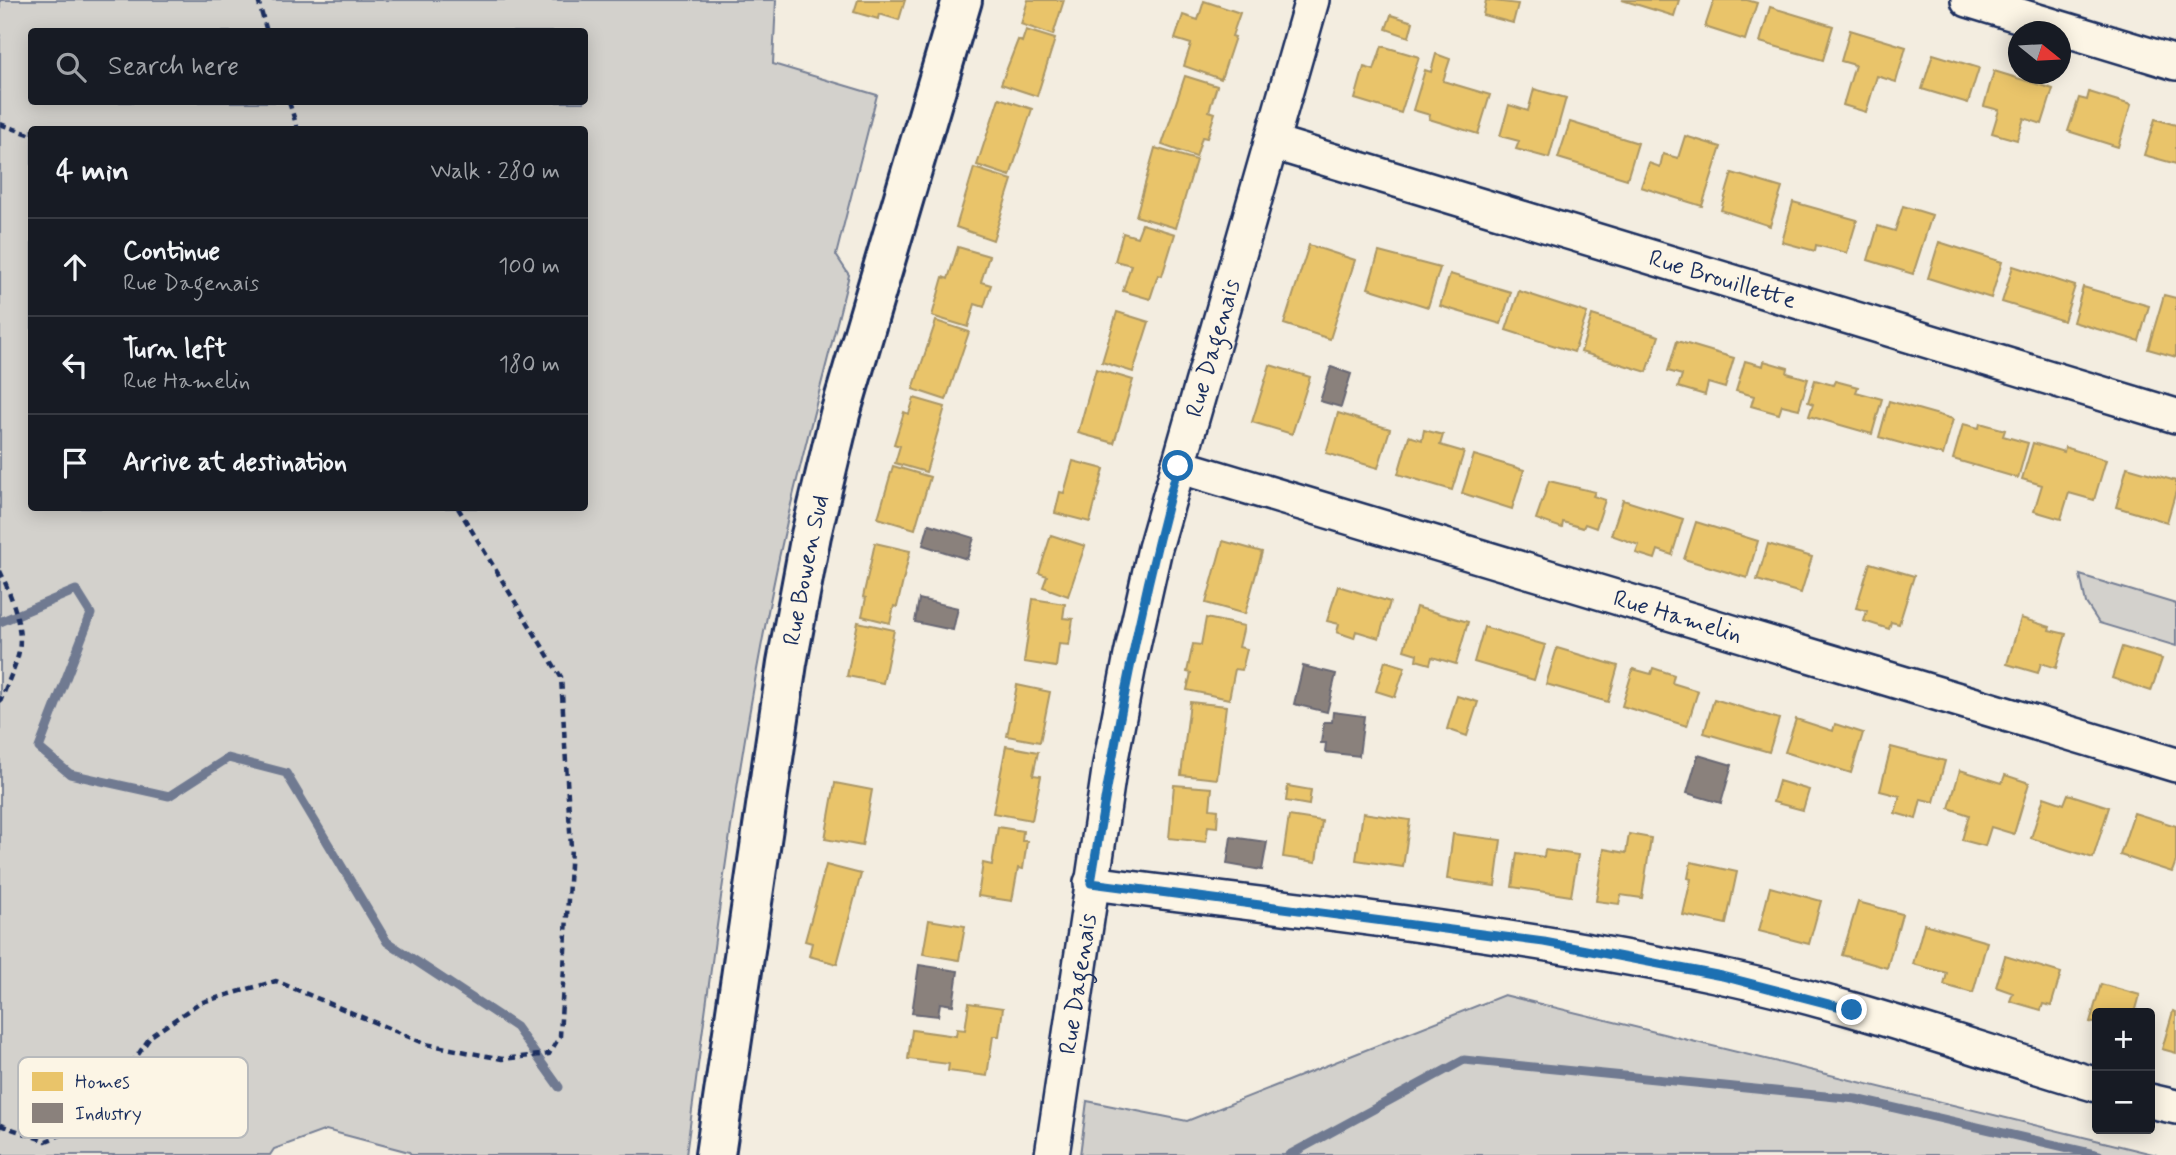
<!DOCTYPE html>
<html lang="en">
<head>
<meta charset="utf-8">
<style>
  body { margin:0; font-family:Mynerve,sans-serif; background:#242831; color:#f1f3f6 }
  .controls { position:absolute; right:21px; bottom:21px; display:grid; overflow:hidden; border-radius:7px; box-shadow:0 4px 18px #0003 }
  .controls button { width:63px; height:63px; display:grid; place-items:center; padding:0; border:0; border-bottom:2px solid #363941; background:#171b24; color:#f1f3f6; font:35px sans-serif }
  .compass { position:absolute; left:2008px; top:21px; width:63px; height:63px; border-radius:50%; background:#171b24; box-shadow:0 4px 18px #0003; rotate:108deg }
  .stop { position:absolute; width:21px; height:21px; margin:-16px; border:5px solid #1f6fb2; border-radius:50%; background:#fff }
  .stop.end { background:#1f6fb2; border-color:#fff; box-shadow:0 2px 7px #0008 }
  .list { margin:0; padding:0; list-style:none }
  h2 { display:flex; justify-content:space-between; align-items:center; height:91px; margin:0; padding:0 28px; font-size:30px }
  h2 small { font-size:23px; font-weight:400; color:#9ea1a6 }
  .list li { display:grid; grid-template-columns:46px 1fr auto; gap:21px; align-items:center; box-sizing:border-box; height:98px; padding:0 28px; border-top:2px solid #363941 }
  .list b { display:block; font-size:26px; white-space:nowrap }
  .list p { margin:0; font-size:23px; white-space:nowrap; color:#9ea1a6 }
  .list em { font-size:23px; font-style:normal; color:#9ea1a6 }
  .icon { flex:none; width:38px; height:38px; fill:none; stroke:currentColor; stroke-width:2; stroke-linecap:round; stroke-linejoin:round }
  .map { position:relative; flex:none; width:2176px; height:1155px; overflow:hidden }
  .search { position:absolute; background:#171b24; box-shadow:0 4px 18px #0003; left:28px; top:28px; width:560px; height:77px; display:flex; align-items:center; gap:18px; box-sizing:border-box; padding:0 24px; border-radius:7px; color:#9ea1a6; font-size:26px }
  .panel { position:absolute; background:#171b24; box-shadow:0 4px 18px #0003; left:28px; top:126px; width:560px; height:385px; border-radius:7px }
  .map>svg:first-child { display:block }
</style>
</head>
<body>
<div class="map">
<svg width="2176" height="1155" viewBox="0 0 2176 1155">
  <rect width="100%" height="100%" fill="#f3ede0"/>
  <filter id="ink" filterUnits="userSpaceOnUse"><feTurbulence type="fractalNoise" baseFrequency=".0143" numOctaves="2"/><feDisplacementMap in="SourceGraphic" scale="14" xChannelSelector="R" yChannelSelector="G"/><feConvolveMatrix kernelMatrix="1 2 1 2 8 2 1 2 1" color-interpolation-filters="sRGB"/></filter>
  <g filter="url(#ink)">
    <path fill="#d3d1cc" stroke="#778095" stroke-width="2" fill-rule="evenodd" d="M 0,0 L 776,0 L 773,64 L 877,95 L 836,255 L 849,275 C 829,356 807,436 788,517 C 740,727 715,942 686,1155 L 412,1155 L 409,1152 L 326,1130 L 274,1149 L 270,1155 L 0,1155 ZM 32,32 L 584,32 L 584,102 L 32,102 ZM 32,130 L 584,130 L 584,508 L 32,508 Z
      M 2080,575 L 2176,604 L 2176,646 L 2099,623 L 2086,603 Z
      M 1504,995 L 2157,1155 L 1080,1155 L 1087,1101 L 1187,1121 Z"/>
    <path fill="#e9c46a" stroke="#ab9766" stroke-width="2" d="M 858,0 L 905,0 L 899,20 L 879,14 L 878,19 L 854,12 Z
      M 1028,0 L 1064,0 L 1053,35 L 1021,24 Z
      M 1486,0 L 1518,4 L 1513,23 L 1483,15 Z
      M 1622,0 L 1679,0 L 1674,16 Z
      M 1714,0 L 1747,0 L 1757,3 L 1745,40 L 1705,27 Z
      M 1204,1 L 1240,13 L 1232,36 L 1235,37 L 1221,79 L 1184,66 L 1191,44 L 1175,39 L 1183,15 L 1198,20 Z
      M 1770,7 L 1833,26 L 1823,60 L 1760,42 Z
      M 1391,15 L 1413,22 L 1409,37 L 1386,29 Z
      M 1026,30 L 1055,39 L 1037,96 L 1001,84 L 1018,40 L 1022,42 Z
      M 1850,30 L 1906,47 L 1896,82 L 1877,76 L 1866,112 L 1843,105 L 1855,65 L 1841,61 Z
      M 1382,46 L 1419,57 L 1401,113 L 1355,99 L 1364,67 L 1374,70 Z
      M 1436,54 L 1450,59 L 1443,81 L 1490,95 L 1478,134 L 1429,119 L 1430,115 L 1413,110 L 1425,70 L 1431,72 Z
      M 1933,54 L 1979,68 L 1968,103 L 1922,89 Z
      M 1994,71 L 2053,89 L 2042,124 L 2024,118 L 2017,140 L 1992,133 L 1999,110 L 1984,106 Z
      M 1185,76 L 1217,86 L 1209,111 L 1215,113 L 1207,138 L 1202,137 L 1196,157 L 1162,145 Z
      M 1534,89 L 1566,98 L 1549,158 L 1516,149 L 1519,141 L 1500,136 L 1509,105 L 1528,111 Z
      M 2089,92 L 2131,105 L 2118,147 L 2068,131 L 2079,98 L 2087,100 Z
      M 999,98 L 1032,109 L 1010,176 L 977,165 Z
      M 2155,119 L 2176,125 L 2176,164 L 2144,155 Z
      M 1570,122 L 1638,143 L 1627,179 L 1558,158 Z
      M 1685,136 L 1721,147 L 1702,206 L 1641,187 L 1649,163 L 1660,167 L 1663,154 L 1678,158 Z
      M 1155,148 L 1196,160 L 1176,228 L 1136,216 Z
      M 974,168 L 1012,180 L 993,240 L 956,227 Z
      M 1732,173 L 1782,188 L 1770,226 L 1721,210 Z
      M 1793,202 L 1857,220 L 1847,253 L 1816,245 L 1815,251 L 1782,242 Z
      M 1903,206 L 1932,215 L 1913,274 L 1868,260 L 1878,226 L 1895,231 Z
      M 1142,224 L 1175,234 L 1162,276 L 1158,275 L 1150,299 L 1123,291 L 1131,265 L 1115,261 L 1123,233 L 1137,237 Z
      M 1939,242 L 2002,262 L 1991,298 L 1928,278 Z
      M 1309,245 L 1355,260 L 1330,339 L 1284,324 Z
      M 958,247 L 989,256 L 981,282 L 991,285 L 984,307 L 975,304 L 968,327 L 932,316 L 943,277 L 948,279 Z
      M 1379,252 L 1440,268 L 1428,307 L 1368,288 Z
      M 2013,266 L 2075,286 L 2064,321 L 2002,302 Z
      M 1450,274 L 1511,292 L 1501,324 L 1440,306 Z
      M 2083,287 L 2149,306 L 2139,341 L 2073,322 Z
      M 1519,291 L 1587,313 L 1574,352 L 1506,330 Z
      M 2164,295 L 2176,298 L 2176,357 L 2148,349 Z
      M 1117,312 L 1149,322 L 1133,372 L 1102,362 Z
      M 1592,315 L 1659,336 L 1647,372 L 1581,352 Z
      M 936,321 L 969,332 L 946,400 L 913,389 Z
      M 1677,341 L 1734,358 L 1725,388 L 1708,383 L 1705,395 L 1678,387 L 1682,375 L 1668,371 Z
      M 1745,361 L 1763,366 L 1764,361 L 1788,368 L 1787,373 L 1808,379 L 1799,409 L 1782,405 L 1779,414 L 1751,406 L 1754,396 L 1736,391 Z
      M 1270,365 L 1310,377 L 1292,434 L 1252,422 Z
      M 1096,369 L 1133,380 L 1114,443 L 1078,433 Z
      M 1815,380 L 1833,385 L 1835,381 L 1858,387 L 1856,392 L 1882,399 L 1872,434 L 1809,416 L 1813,404 L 1808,402 Z
      M 914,398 L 945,407 L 926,472 L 895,463 L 900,446 L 894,444 L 904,412 L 909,414 Z
      M 1889,401 L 1953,419 L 1943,455 L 1879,437 Z
      M 1338,413 L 1390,429 L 1378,468 L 1326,453 Z
      M 1980,423 L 2005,430 L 2003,436 L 2028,443 L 2018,478 L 1953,459 L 1963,424 L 1979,428 Z
      M 1424,430 L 1443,435 L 1440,445 L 1464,452 L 1452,490 L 1398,474 L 1409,436 L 1422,440 Z
      M 2033,443 L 2064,452 L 2065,447 L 2106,460 L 2094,500 L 2069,493 L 2061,519 L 2034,511 L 2042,485 L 2022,479 Z
      M 1474,455 L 1524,470 L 1512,509 L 1462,493 Z
      M 1073,461 L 1104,469 L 1090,522 L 1055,513 L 1060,492 L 1064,493 Z
      M 893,466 L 930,477 L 915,529 L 878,518 Z
      M 2127,467 L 2176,481 L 2176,491 L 2167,522 L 2116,507 Z
      M 1549,481 L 1595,492 L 1593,496 L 1605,500 L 1596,528 L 1585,524 L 1583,528 L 1563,522 L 1562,528 L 1536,519 Z
      M 1623,500 L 1683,519 L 1672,555 L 1658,550 L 1655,559 L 1636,553 L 1639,545 L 1611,535 Z
      M 1696,522 L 1758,541 L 1747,578 L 1684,559 Z
      M 1051,535 L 1085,546 L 1068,596 L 1043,587 L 1047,576 L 1039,573 Z
      M 1223,541 L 1262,552 L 1245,614 L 1206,603 Z
      M 875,543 L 910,551 L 897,607 L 894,606 L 890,623 L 862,616 L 866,598 L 863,597 Z
      M 1768,544 L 1812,557 L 1801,593 L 1757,580 Z
      M 1870,563 L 1914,576 L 1899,624 L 1891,622 L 1889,629 L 1864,621 L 1867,611 L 1856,608 Z
      M 1338,586 L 1390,602 L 1379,638 L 1356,631 L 1354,638 L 1337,632 L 1339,624 L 1327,621 Z
      M 1033,599 L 1065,604 L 1063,618 L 1073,619 L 1069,645 L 1059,644 L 1056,667 L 1024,662 Z
      M 1416,607 L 1468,622 L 1456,664 L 1432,657 L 1430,664 L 1416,660 L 1417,654 L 1404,650 Z
      M 1206,618 L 1244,626 L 1239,647 L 1247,649 L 1242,670 L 1235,669 L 1229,699 L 1187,690 L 1191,673 L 1187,672 L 1193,644 L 1201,645 Z
      M 2021,618 L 2050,627 L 2049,630 L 2066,634 L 2056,668 L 2041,663 L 2038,673 L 2007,664 Z
      M 858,622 L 894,630 L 883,683 L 847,676 Z
      M 1484,627 L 1545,645 L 1534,680 L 1474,662 Z
      M 2122,647 L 2162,659 L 2151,691 L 2112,678 Z
      M 1557,648 L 1618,666 L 1608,702 L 1546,684 Z
      M 1385,661 L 1405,667 L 1395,697 L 1376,691 Z
      M 1653,668 L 1674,675 L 1672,683 L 1698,691 L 1687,726 L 1622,706 L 1633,669 L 1651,674 Z
      M 1017,685 L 1050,692 L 1040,742 L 1007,736 Z
      M 1457,696 L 1478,702 L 1467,736 L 1447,729 Z
      M 1714,699 L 1779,719 L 1769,752 L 1704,733 Z
      M 1190,702 L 1226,706 L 1217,779 L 1181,775 Z
      M 1796,719 L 1833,731 L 1835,724 L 1863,733 L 1851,773 L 1785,752 Z
      M 1006,746 L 1038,752 L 1033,775 L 1041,776 L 1032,820 L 993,813 Z
      M 1891,747 L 1945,761 L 1934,802 L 1921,799 L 1916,819 L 1895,813 L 1900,796 L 1880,791 Z
      M 1960,770 L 2002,783 L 2005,775 L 2029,783 L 2014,834 L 1991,827 L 1985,846 L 1962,840 L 1969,815 L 1949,808 Z
      M 1779,781 L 1809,790 L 1803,810 L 1773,802 Z
      M 835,783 L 872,790 L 862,846 L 825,839 Z
      M 1174,785 L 1212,788 L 1210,809 L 1218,810 L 1217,827 L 1208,826 L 1206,842 L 1169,838 Z
      M 1288,786 L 1311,790 L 1309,805 L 1286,801 Z
      M 2068,794 L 2109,807 L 2093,858 L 2031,838 L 2044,797 L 2064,804 Z
      M 1363,813 L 1410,820 L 1403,867 L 1356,860 Z
      M 2134,813 L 2176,826 L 2176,861 L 2172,872 L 2120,855 Z
      M 1289,816 L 1322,821 L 1316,862 L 1283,857 Z
      M 998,827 L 1023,831 L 1022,841 L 1027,841 L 1023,869 L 1018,868 L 1012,901 L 978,896 L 983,863 L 992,865 Z
      M 1453,834 L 1501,840 L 1495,886 L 1447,879 Z
      M 1629,834 L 1651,838 L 1642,898 L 1621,895 L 1619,904 L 1596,901 L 1604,849 L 1626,853 Z
      M 1545,850 L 1578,855 L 1571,896 L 1512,887 L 1517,853 L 1544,857 Z
      M 1691,862 L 1737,872 L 1726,924 L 1683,915 L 1691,879 L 1688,878 Z
      M 826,865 L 861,874 L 837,964 L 809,956 L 812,943 L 805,941 Z
      M 1770,887 L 1821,901 L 1809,944 L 1759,931 Z
      M 1858,902 L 1902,914 L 1887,968 L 1842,955 Z
      M 929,920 L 965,926 L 959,960 L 923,954 Z
      M 1924,924 L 1987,942 L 1973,993 L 1944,985 L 1947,973 L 1913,964 Z
      M 2005,956 L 2061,973 L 2051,1006 L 2043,1004 L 2041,1010 L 2010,1001 L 2013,993 L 1996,987 Z
      M 2101,984 L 2140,995 L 2135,1013 L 2097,1013 L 2097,1024 L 2090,1022 Z
      M 969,1003 L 1003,1008 L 999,1036 L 993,1036 L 987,1076 L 948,1071 L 949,1064 L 908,1059 L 912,1030 L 956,1036 L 957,1029 L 965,1030 Z
      M 2173,1011 L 2176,1012 L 2176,1053 L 2162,1049 Z"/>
    <path fill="#8a817c" stroke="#696873" stroke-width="2" d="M 1331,367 L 1351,374 L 1341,407 L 1320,401 Z
      M 929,524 L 974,538 L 967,559 L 923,545 Z
      M 919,599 L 958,608 L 953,630 L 915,622 Z
      M 1303,666 L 1336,674 L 1327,712 L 1294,704 Z
      M 1333,712 L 1364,716 L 1359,756 L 1325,752 L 1326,743 L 1321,743 L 1324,722 L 1332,722 Z
      M 1698,755 L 1732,765 L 1721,803 L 1687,793 Z
      M 1231,837 L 1267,842 L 1262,870 L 1227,864 Z
      M 919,965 L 958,971 L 953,1005 L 940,1003 L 938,1016 L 912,1013 Z"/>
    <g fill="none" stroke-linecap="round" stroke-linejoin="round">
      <path stroke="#707a91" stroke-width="9" d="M 0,622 L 76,590 L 91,614 L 39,748 L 70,774 L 169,796 L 228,758 L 286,773 L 387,942 L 516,1027 L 559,1087
        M 1289,1155 L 1464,1060 L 1856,1099 L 2099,1155"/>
      <g stroke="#1b2f5e" stroke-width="38">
        <g id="street">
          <path d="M 1968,0 L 2176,63"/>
          <path id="s1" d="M 1271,142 L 2176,416"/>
          <path id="s2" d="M 1178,466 L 2176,765"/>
          <path d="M 1091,883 C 1301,910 1513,932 1720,976 C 1848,1003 1972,1048 2097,1085"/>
          <path d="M 2150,1101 L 2176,1107"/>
          <path id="s3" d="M 1052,1155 L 1110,764 L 1131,655 L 1155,548 L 1312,0"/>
        </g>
      </g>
      <g stroke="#1b2f5e" stroke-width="44">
        <g id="secondary">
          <path id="s4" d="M 715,1155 L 787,663 L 811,535 L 840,414 L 962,0"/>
        </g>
      </g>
      <path stroke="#1b2f5e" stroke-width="4.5" stroke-dasharray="7 5" stroke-linecap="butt" d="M 258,0 L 267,32
        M 289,102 L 298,130
        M 0,124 L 32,135
        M 0,571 C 11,595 25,629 18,656 C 13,672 6,687 0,702
        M 0,1125 L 46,1141 L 90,1123 L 151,1036 L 199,1003 L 276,981 L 426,1044 L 502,1059 L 549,1054 L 560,1036 L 571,848 L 561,677 L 458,508"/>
      <use href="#street" stroke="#fcf5e5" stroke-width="33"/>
      <use href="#secondary" stroke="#fcf5e5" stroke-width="38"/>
    </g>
  </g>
  <g fill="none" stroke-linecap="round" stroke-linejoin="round" filter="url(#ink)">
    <path stroke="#1f6fb2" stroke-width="9" d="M 1178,466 C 1140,603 1114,742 1091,883 L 1544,942 L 1722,976 L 1852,1010"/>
  </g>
  <g text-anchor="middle" stroke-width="7" stroke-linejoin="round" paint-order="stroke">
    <g font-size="24" fill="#1b2f5e" stroke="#fcf5e5">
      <text dy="8" stroke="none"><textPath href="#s1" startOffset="472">Rue Brouillette</textPath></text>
      <text dy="8" stroke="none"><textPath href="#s3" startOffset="824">Rue Dagenais</textPath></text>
      <text dy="8" stroke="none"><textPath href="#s4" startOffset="592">Rue Bowen Sud</textPath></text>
      <text dy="8" stroke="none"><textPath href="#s2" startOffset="522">Rue Hamelin</textPath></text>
      <text dy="8" stroke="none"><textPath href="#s3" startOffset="173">Rue Dagenais</textPath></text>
    </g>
  </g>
  <rect x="18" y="1057" width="230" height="81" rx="10" fill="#fcf5e5" stroke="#b8babc" stroke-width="2"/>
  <rect x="32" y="1072" width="31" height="19" fill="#e9c46a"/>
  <rect x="32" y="1103" width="31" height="20" fill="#8a817c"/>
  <g font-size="19" fill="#1b2f5e">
    <text x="75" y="1088">Homes</text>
    <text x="75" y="1120">Industry</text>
  </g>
</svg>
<div class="controls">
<button>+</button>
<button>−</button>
</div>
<svg class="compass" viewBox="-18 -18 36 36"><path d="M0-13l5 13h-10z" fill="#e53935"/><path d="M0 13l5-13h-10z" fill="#9ea1a6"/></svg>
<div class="stop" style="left:1178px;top:466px"></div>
<div class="stop end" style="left:1852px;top:1010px"></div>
<div class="search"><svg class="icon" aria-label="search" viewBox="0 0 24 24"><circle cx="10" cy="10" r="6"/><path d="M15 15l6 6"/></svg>Search here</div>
<section class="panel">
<h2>4 min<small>Walk · 280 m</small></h2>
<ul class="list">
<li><svg class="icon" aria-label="ahead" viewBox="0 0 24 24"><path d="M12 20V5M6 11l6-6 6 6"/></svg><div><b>Continue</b><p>Rue Dagenais</p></div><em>100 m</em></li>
<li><svg class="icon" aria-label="left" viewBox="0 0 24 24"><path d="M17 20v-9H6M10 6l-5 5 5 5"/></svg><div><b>Turn left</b><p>Rue Hamelin</p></div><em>180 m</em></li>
<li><svg class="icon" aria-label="arrive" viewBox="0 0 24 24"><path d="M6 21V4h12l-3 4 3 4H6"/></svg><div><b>Arrive at destination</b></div></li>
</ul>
</section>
</div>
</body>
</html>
